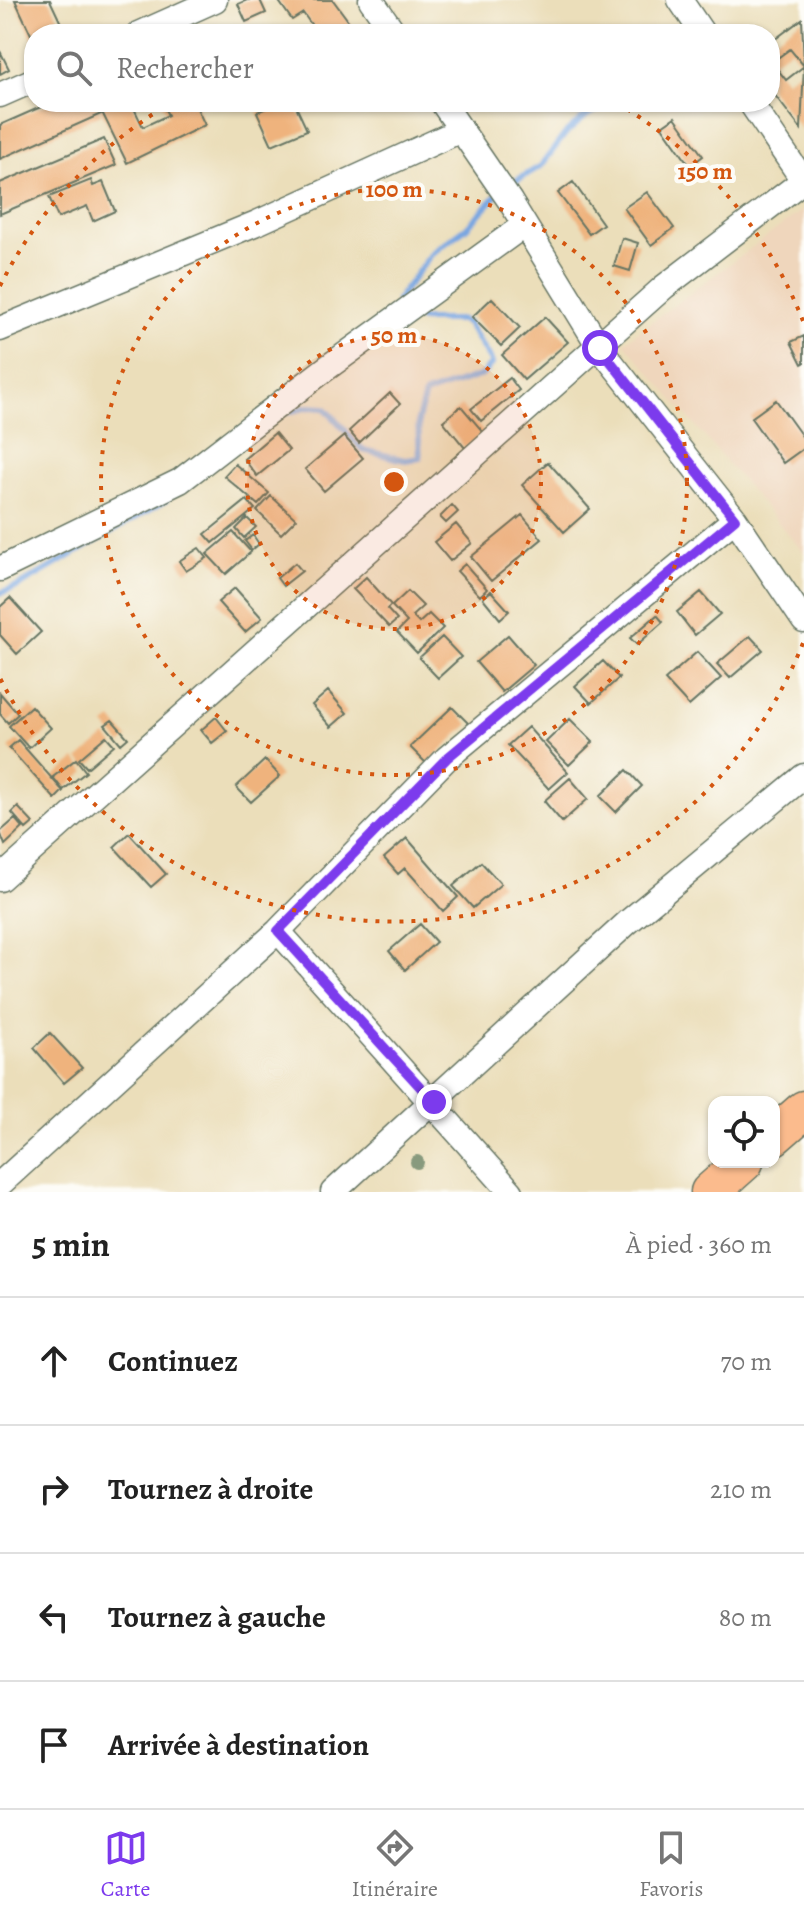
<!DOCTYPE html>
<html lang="fr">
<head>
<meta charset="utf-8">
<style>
  body { margin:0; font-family:Alegreya,serif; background:#f6f6f6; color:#222 }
  .controls { position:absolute; right:24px; bottom:24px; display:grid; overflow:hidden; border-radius:16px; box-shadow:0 2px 6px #0004 }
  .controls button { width:72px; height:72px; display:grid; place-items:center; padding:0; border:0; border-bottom:2px solid #e0e0e0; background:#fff; color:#222; font:40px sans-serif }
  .stop { position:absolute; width:24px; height:24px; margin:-18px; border:6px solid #7c3aed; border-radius:50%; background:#fff }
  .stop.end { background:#7c3aed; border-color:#fff; box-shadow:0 2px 8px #0008 }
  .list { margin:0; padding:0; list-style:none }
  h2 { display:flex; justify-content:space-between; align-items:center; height:104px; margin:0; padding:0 32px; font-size:34px }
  h2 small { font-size:26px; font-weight:400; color:#767676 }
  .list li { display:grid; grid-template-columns:52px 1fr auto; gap:24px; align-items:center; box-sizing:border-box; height:128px; padding:0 32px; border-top:2px solid #e0e0e0 }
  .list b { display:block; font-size:30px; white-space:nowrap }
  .list em { font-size:26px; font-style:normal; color:#767676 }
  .icon { flex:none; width:44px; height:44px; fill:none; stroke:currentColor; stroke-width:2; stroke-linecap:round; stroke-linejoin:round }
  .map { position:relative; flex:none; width:804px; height:1192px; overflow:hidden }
  .search { position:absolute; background:#fff; box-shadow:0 2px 6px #0004; left:24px; right:24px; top:24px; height:88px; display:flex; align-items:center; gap:20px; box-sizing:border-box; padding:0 28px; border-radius:32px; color:#767676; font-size:30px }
  .sheet { height:616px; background:#fff }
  nav { display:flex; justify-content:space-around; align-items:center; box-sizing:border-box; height:112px; border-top:2px solid #e0e0e0; background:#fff; font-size:22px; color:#767676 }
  nav a { display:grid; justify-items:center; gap:4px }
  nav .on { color:#7c3aed }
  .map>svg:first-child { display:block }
</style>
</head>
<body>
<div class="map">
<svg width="804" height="1192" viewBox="0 0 804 1192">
  <rect width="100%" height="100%" fill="#fdfcf7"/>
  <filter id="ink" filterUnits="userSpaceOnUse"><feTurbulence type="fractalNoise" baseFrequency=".0125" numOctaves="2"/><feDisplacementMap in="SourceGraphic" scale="16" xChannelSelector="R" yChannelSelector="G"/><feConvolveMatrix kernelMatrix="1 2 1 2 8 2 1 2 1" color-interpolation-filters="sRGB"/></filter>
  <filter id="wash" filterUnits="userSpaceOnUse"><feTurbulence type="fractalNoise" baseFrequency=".006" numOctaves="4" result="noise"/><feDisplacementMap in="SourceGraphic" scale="32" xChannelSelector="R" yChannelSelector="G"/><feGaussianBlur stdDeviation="1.8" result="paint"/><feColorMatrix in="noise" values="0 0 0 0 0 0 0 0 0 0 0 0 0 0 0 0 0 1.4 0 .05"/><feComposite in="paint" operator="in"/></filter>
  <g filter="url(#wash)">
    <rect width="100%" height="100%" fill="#ebdeba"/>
    <path fill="#efd6bc" d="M 804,209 L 804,553 L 624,342 Z"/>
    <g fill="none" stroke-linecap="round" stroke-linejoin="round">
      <path stroke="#78a6e1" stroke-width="6" d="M 507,186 L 541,166 L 565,134 L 587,115 L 608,105 L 629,102
        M 403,305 L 397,300 L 432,253 L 466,228 L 499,193
        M 284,413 L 309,407 L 325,408 L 363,450 L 405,460 L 420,458 L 418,420 L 425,394 L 482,375 L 492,363 L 467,323 L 461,320 L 421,320 L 412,312
        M 0,593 L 17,587 L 166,500"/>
    </g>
    <g id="blocks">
      <path fill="#efb37d" d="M 15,0 L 50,0 L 66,34 L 34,34 L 34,41 Z
        M 247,0 L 260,0 L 266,13 L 246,22 L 238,4 Z
        M 278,0 L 333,0 L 358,34 L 318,34 L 303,13 L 292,20 Z
        M 802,19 L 804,66 L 790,49 L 772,62 L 786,80 L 804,66 L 801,129 L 770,89 L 770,43 Z
        M 0,51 L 9,69 L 0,74 Z
        M 52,102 L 95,102 L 101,114 L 0,159 L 0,125 Z
        M 97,102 L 131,102 L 143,127 L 168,115 L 161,102 L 194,102 L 205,125 L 127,163 Z
        M 281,102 L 294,102 L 307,130 L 272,145 L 257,112 Z
        M 675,117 L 703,156 L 690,166 L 662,126 Z
        M 104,139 L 116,165 L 0,214 L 0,183 Z
        M 91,180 L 93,186 L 103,182 L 115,211 L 93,221 L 87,206 L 58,218 L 49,197 Z
        M 573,182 L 603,224 L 589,234 L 558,193 Z
        M 647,192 L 674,228 L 651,245 L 624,208 Z
        M 622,238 L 638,243 L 630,271 L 614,266 Z
        M 492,298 L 520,328 L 501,346 L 472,317 Z
        M 545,317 L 568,342 L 524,380 L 502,355 Z
        M 804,336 L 804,363 L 802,364 L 791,342 Z
        M 510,378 L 519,390 L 481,421 L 471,409 Z
        M 390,393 L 400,404 L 359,443 L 349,431 Z
        M 776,400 L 804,439 L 804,448 L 783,463 L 751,418 Z
        M 461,406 L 484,433 L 465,448 L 443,421 Z
        M 275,433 L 289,450 L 257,476 L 244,459 Z
        M 344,436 L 363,458 L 324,491 L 305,469 Z
        M 548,462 L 590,509 L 564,532 L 522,485 Z
        M 235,464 L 269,493 L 258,505 L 224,476 Z
        M 271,496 L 296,519 L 281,534 L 257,511 Z
        M 247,500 L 255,509 L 213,543 L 205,534 Z
        M 452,505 L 458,512 L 446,523 L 440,517 Z
        M 522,515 L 542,539 L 491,581 L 471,557 Z
        M 247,518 L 256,527 L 244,538 L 236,529 Z
        M 456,524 L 472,543 L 450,561 L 434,542 Z
        M 233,532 L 251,552 L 226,574 L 207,554 Z
        M 253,535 L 259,544 L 252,550 L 245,541 Z
        M 199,548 L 207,558 L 186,571 L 179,561 Z
        M 295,563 L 302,571 L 283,586 L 277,578 Z
        M 465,564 L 487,589 L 480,596 L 457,571 Z
        M 366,577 L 391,605 L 387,609 L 397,620 L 389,627 L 353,589 Z
        M 235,588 L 262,618 L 245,632 L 218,602 Z
        M 408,591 L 423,606 L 412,616 L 419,623 L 429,614 L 443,628 L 417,653 L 397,632 L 407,622 L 392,606 Z
        M 491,591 L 509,611 L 500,619 L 483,598 Z
        M 701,592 L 720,614 L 695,635 L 677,612 Z
        M 10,598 L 41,632 L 17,654 L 0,635 L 0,607 Z
        M 657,615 L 663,622 L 637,645 L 630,638 Z
        M 508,635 L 534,665 L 502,692 L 476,662 Z
        M 750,636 L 763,650 L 730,678 L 717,664 Z
        M 442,637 L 461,657 L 438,678 L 419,658 Z
        M 697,652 L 721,678 L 689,706 L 665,680 Z
        M 603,661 L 619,678 L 591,703 L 575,686 Z
        M 328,691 L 347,713 L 331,727 L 312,705 Z
        M 0,693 L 18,714 L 8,723 L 0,714 Z
        M 31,706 L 51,728 L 29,748 L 9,726 Z
        M 452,707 L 469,724 L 427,764 L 410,747 Z
        M 216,717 L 227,731 L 212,743 L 201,730 Z
        M 570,719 L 593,742 L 569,765 L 546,742 Z
        M 112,720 L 128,738 L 121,744 L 105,725 Z
        M 528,727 L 568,772 L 549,789 L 508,745 Z
        M 106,736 L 114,745 L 87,768 L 79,759 Z
        M 18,740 L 63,791 L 55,799 L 9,748 Z
        M 76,759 L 86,772 L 63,790 L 53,777 Z
        M 265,760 L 280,776 L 251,802 L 236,787 Z
        M 627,770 L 642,786 L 616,812 L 600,796 Z
        M 570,778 L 588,799 L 562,822 L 544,801 Z
        M 18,807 L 33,823 L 26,829 L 12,813 Z
        M 15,819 L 23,828 L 5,845 L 0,832 Z
        M 129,833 L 166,874 L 151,887 L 114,847 Z
        M 407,838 L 458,897 L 443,911 L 405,868 L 398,874 L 384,858 Z
        M 481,862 L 501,884 L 473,908 L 453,886 Z
        M 420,924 L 436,942 L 405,970 L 389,951 Z
        M 50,1033 L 82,1068 L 64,1083 L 34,1048 Z"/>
    </g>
  </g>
  <g filter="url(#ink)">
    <use href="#blocks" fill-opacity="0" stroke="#667563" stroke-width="2"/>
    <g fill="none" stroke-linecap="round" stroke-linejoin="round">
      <g stroke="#667563" stroke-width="27">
        <path id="street" d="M 371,0 L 395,34
          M 680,0 L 703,34
          M 139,34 L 215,0
          M 0,95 L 34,80
          M 442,102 L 510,201 L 600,348 L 735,519 L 804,621
          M 750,102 L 803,180
          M 0,329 L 259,222 L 461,130
          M 0,569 L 180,481 L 324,370 L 523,226
          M 0,879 L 664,287 L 804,180
          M 278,931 L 511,1192
          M 0,1184 L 278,931 L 447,758 L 735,519
          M 333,1192 L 628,922 L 804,776"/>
      </g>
      <g stroke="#667563" stroke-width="41">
        <path id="primary" d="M 774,1136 L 804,1110
          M 710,1192 L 744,1162"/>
      </g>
      <use href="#street" stroke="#fff" stroke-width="24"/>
      <use href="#primary" stroke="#fbbb8d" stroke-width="38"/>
    </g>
    <circle fill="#889a7e" cx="417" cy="1162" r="7"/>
  </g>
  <g fill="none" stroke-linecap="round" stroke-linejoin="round" filter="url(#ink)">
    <path stroke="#7c3aed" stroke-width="10" d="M 434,1102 L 278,931 L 447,758 L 735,519 L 600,348"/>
  </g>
  <circle cx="394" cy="482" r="147" fill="#d45610" fill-opacity=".12"/>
  <g fill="none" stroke="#d45610" stroke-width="4" stroke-dasharray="4 8">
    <circle cx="394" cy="482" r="147"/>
    <circle cx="394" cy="482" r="293"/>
    <path d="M803 643A440 440 0 0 1 0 678M0 286A440 440 0 0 1 171 103M617 103A440 440 0 0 1 803 321"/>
  </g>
  <circle cx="394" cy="482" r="12" fill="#d45610" stroke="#fdfcf7" stroke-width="4"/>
  <g font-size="24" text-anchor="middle" font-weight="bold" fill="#d45610" stroke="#fdfcf7" stroke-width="8" stroke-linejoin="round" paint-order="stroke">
    <text x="705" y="179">150 m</text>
    <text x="394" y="197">100 m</text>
    <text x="394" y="343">50 m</text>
  </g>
</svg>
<div class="controls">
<button><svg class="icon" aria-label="locate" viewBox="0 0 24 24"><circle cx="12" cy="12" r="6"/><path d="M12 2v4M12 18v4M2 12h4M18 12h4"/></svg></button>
</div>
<div class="stop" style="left:600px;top:348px"></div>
<div class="stop end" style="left:434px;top:1102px"></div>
<div class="search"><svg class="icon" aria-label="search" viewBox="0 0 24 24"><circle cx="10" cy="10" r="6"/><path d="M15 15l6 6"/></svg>Rechercher</div>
</div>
<section class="sheet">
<h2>5 min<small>À pied · 360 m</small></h2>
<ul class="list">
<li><svg class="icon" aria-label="ahead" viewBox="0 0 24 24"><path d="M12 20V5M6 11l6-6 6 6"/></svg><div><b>Continuez</b></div><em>70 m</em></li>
<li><svg class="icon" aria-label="right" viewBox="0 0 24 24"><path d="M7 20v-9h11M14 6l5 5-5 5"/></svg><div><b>Tournez à droite</b></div><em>210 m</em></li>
<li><svg class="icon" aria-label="left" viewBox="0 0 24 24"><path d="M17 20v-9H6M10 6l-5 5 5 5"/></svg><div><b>Tournez à gauche</b></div><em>80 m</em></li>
<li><svg class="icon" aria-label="arrive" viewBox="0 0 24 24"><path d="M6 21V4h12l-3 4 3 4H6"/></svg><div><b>Arrivée à destination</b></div></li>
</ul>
</section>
<nav>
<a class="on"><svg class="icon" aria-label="map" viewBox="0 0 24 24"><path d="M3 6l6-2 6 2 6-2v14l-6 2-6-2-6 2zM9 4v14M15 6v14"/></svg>Carte</a>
<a><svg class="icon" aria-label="directions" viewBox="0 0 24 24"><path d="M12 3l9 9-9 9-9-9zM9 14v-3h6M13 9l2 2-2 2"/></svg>Itinéraire</a>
<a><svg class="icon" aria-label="saved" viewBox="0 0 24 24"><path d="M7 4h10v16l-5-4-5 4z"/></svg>Favoris</a>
</nav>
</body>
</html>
